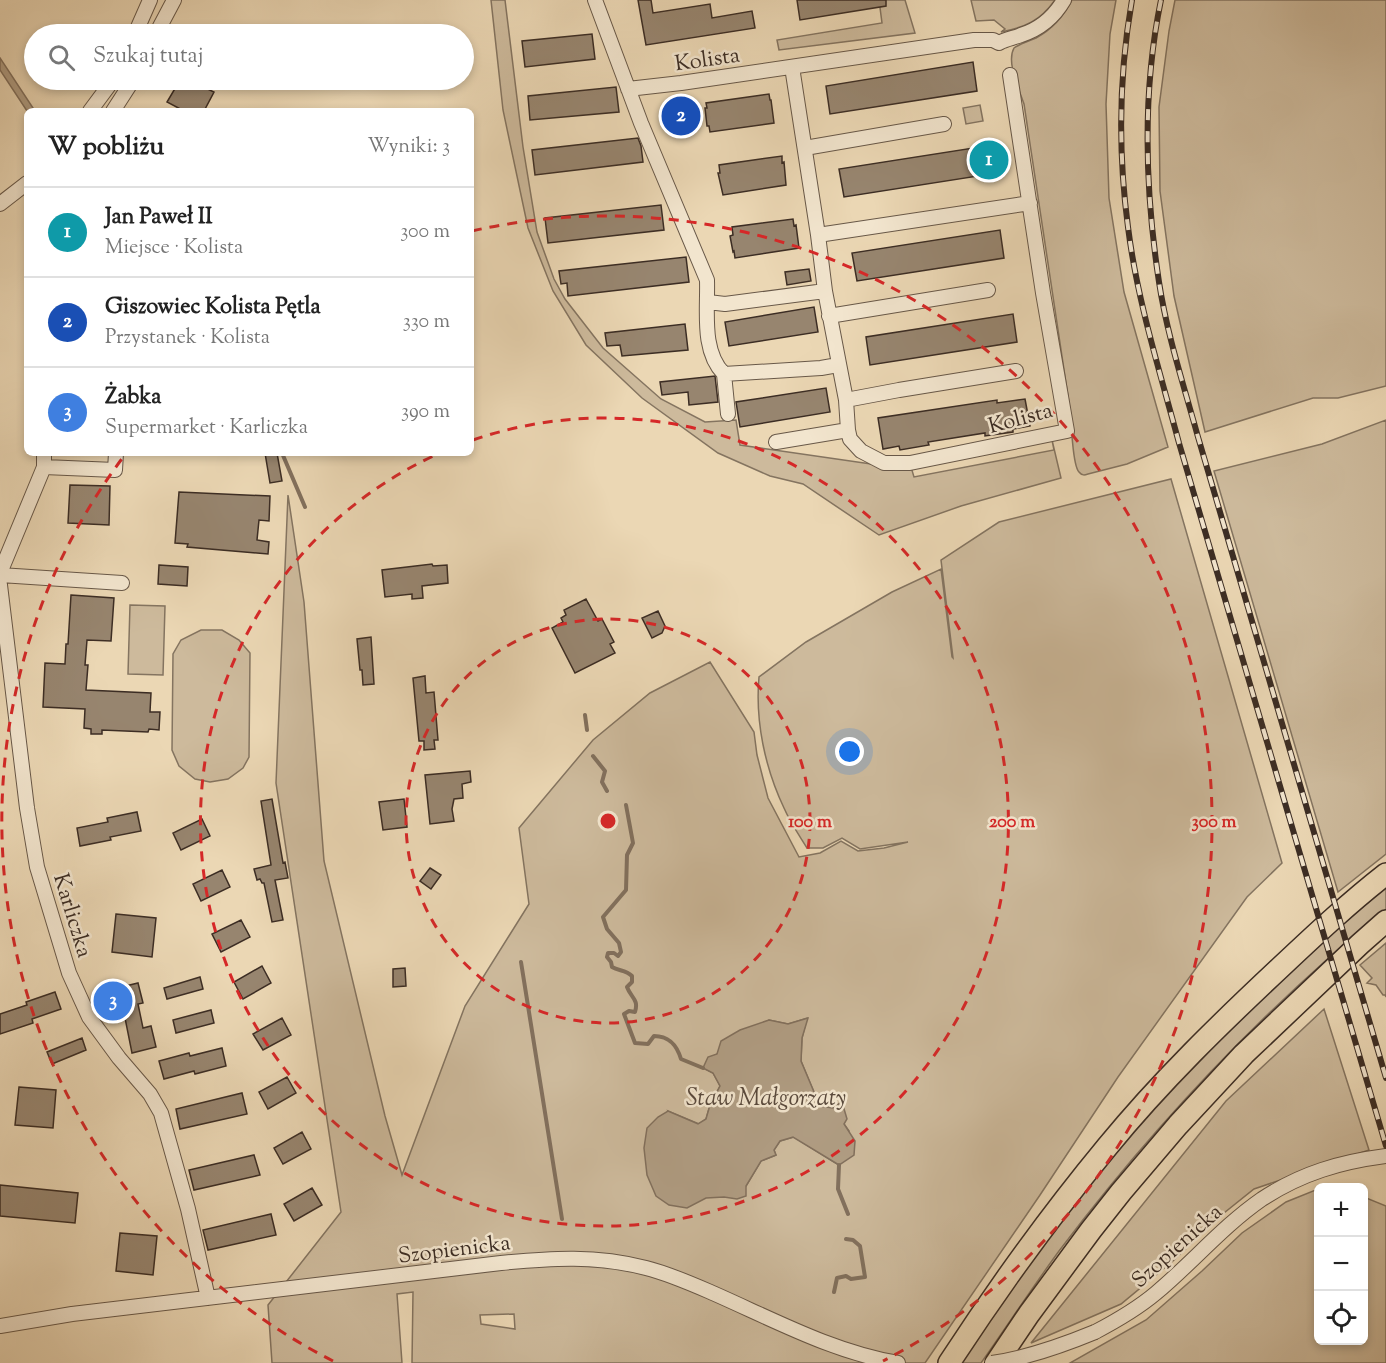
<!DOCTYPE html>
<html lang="pl">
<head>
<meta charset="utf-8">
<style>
  body { margin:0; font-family:"Sorts Mill Goudy",serif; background:#f6f6f6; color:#222 }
  .controls { position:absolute; right:18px; bottom:18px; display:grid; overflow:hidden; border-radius:9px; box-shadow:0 3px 9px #0003 }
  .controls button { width:54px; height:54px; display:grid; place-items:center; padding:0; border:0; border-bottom:2px solid #e0e0e0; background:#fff; color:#222; font:30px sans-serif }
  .you { position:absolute; left:850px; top:752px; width:21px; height:21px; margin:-15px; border:4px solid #fff; border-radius:50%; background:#1a73e8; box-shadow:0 0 0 9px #1a73e833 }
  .badge { display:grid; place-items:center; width:39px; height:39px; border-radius:50%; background:#8f2418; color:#fff; font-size:20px; font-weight:700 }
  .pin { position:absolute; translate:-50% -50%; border:3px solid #fff; box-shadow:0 2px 6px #0006 }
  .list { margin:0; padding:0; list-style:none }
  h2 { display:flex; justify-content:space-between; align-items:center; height:78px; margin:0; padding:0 24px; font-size:26px }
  h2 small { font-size:20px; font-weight:400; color:#767676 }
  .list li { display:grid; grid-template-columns:39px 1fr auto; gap:18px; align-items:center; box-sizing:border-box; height:90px; padding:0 24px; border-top:2px solid #e0e0e0 }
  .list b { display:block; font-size:22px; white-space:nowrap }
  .list p { margin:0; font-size:20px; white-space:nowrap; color:#767676 }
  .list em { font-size:20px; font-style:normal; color:#767676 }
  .icon { flex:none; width:33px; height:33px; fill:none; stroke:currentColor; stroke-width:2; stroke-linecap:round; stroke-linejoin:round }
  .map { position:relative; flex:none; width:1386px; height:1363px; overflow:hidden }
  .search { position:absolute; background:#fff; box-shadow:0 3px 9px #0003; left:24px; top:24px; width:450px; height:66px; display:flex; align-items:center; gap:15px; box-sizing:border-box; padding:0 21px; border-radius:33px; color:#767676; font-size:22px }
  .panel { position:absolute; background:#fff; box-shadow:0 3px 9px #0003; left:24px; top:108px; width:450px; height:348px; border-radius:9px }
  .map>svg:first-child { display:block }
</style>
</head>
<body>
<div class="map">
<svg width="1386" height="1363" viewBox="0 0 1386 1363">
  <rect width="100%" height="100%" fill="#ebd7b4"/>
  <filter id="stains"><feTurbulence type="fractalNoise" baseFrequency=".00333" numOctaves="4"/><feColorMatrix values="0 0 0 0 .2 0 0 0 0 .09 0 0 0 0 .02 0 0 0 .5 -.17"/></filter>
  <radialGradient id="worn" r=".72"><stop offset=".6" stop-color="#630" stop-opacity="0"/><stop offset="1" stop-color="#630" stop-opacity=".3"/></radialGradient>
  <path fill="#cdba9c" stroke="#847460" stroke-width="1.5" fill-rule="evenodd" d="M 491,0 L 505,0 L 523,147 L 537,232 L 554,279 L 565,299 L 603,348 L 661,399 L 705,422 L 736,420 L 740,445 L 885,466 L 911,467 L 914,477 L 1054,450 L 1052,440 L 1061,478 L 961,506 L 879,535 L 803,484 L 770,476 L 718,453 L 642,398 L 586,345 L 553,291 L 528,228 L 503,110 Z
    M 879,0 L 905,0 L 915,33 L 779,50 L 777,40 L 882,23 Z
    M 971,0 L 1055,0 C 1040,21 1026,27 1001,32 L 1005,29 L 994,20 L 976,21 Z
    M 1072,0 L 1116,0 L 1110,34 L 1106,104 L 1109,198 L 1124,292 L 1168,447 L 1127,464 L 1088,474 C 1085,475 1082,476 1079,472 C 1074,467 1073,445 1072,437 L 1074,436 L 1024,104 C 1019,89 1006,62 1014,48 C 1021,43 1029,41 1036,38 C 1053,29 1064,16 1072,0 Z
    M 1175,0 L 1386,0 L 1386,386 L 1338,398 L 1313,398 L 1205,432 L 1174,296 L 1160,191 L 1159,107 L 1169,31 Z
    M 980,105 L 983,121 L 966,124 L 963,108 Z
    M 1386,420 L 1386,854 L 1338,892 L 1214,471 L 1322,444 Z
    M 1171,479 L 1282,863 L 1247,897 L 1118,1077 L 1040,1195 L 925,1363 L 412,1363 L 413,1292 L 397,1294 L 402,1363 L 272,1363 L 268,1305 L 341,1212 L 276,783 L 288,495 L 304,602 L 324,861 L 385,1116 L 402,1175 L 465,1006 L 529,904 L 519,828 L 593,740 L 650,693 L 710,662 L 754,732 L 757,755 L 768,798 L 799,857 L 820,853 L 841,841 L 858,851 L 884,848 L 908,842 L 860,849 L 842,838 L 823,848 L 807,848 C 799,835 790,822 784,808 C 765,768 755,721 759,677 L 806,642 L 892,592 L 941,569 L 952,657 L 953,658 L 941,560 L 999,522 ZM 807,1018 L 802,1038 L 801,1061 L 820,1107 L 833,1108 L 841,1102 L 844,1124 L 849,1131 L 839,1165 L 794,1137 L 780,1141 L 774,1150 L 776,1155 L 761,1161 L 746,1186 L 709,1192 L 668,1111 L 699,1124 L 706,1119 L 710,1105 L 720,1086 L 713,1073 L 703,1068 L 717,1054 L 769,1020 L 788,1024 ZM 514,1314 L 515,1329 L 481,1324 L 480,1315 Z
    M 130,605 L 165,606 L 163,675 L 128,674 Z
    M 201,630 L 222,630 L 239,640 L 250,653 L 249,757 L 243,768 L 228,779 L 210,782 L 195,779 L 179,766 L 172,750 L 173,654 L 181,640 Z
    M 1386,887 L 1386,909 C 1264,1009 1154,1125 1059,1251 C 1032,1288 1007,1326 981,1363 L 956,1363 L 1041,1242 L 1156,1102 L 1308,953 Z
    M 1386,943 L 1386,997 L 1385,995 L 1383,995 L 1376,985 L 1367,983 L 1372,978 L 1360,965 Z
    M 1324,1009 L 1369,1150 L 1254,1189 L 1219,1217 L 1173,1261 L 1121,1304 L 1031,1343 L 1226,1101 Z
    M 1318,1189 L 1318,1340 L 1364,1340 L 1364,1197 L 1386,1206 L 1386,1363 L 1070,1363 L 1146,1320 L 1202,1271 L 1242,1233 L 1286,1202 Z"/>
  <path fill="#b09d83" stroke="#82705d" stroke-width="1.5" d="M 0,58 L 35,111 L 27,111 L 0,70 Z
    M 808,1018 L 802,1038 L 801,1061 L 820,1106 L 833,1108 L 842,1102 L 847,1119 L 844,1124 L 855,1141 L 854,1155 L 839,1165 L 793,1137 L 780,1141 L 774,1150 L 776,1155 L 761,1161 L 746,1186 L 746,1196 L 737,1199 L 724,1197 L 706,1198 L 687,1208 L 669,1205 L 656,1196 L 647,1175 L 644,1148 L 647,1128 L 658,1117 L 668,1111 L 698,1124 L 706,1119 L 710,1105 L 720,1086 L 713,1073 L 703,1068 L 708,1057 L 717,1054 L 721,1041 L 740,1030 L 769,1020 L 788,1024 Z"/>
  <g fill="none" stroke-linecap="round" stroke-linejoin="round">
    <path stroke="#82705d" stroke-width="4" d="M 282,453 L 305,507
      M 585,715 L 587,730
      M 593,756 L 605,771 L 602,782 L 607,791
      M 626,805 L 633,843 L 627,855 L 626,890 L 603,917 L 607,929 L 619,943 L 621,952 L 618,956 L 614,953 L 608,953 L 607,957 L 611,962 L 612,967 C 619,971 626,970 632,976 L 632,982 L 627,987 C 631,998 639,999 635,1012 L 629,1011 L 624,1014 L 635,1043 L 648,1044 L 654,1036 C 670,1036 677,1046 681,1059 L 703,1068
      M 521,962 L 562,1219
      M 839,1165 L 838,1189 L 848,1214
      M 834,1292 L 837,1278 L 846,1276 L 851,1279 L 865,1277 L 860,1246 L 853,1240 L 846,1239"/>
  </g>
  <path fill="#97856f" stroke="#3c2d24" stroke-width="1.5" d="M 638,0 L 651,0 L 653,13 L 710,4 L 712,18 L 752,11 L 755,28 L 646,45 Z
    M 797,0 L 886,0 L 886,6 L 800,20 Z
    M 592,34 L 595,59 L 525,67 L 522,41 Z
    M 973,62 L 977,91 L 830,114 L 826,86 Z
    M 180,80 L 189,80 L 214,92 L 204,111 L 184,111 L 167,102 Z
    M 616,87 L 619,112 L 530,120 L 528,96 Z
    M 769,94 L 770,100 L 771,100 L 774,123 L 710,132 L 709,126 L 707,126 L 705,108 L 707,108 L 706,103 Z
    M 638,138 L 641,146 L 643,162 L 535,175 L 532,150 Z
    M 986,146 L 991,174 L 844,197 L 839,169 Z
    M 782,156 L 782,163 L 784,162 L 786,185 L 723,195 L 718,173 L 720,173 L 719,165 Z
    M 661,205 L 664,230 L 548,243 L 545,218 Z
    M 793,219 L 794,226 L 796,225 L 799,248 L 735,258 L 734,251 L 733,252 L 730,236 L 733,235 L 732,227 Z
    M 1000,230 L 1004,258 L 857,281 L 852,253 Z
    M 686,257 L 689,282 L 568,296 L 567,283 L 561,284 L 559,271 Z
    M 809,269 L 811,281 L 787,285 L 785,272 Z
    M 814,307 L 818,332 L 729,346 L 725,322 Z
    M 1013,314 L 1017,342 L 870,365 L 866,337 Z
    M 685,324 L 688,350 L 622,356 L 620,345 L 607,346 L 605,333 Z
    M 715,376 L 718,402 L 689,405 L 688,392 L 662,395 L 660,382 Z
    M 826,388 L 830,412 L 740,427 L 736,402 Z
    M 1025,399 L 1030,426 L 1013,429 L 1013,432 L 985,436 L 985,433 L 928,442 L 929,445 L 900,450 L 899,446 L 883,449 L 878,418 L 997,400 L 997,403 Z
    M 265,453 L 277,453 L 282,481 L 270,483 Z
    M 70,485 L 110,486 L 109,525 L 68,523 Z
    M 179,492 L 270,496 L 269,521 L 259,520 L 257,540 L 269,542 L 268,554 L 187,547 L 188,544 L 175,543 Z
    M 432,564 L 433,566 L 447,565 L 448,583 L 422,586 L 423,598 L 412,599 L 412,594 L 385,597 L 382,570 Z
    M 159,565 L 188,567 L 187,586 L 158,584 Z
    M 71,595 L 114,598 L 111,641 L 87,640 L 85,665 L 88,665 L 86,690 L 151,693 L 150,712 L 160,712 L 159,730 L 149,729 L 148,732 L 102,730 L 102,734 L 91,734 L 91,729 L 84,728 L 85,709 L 43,707 L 45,663 L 65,664 L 66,644 L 68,644 Z
    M 586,599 L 598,621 L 602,619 L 614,642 L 610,644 L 615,653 L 575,673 L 552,628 L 563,622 L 561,618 L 566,615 L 564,610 Z
    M 658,611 L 665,626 L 662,633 L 652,638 L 642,618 Z
    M 371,637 L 374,684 L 363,685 L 362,670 L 360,670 L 357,639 Z
    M 425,676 L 426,693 L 434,692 L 438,740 L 434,740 L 435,749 L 424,750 L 424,741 L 419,741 L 413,678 Z
    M 470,771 L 471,782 L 462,784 L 463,798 L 454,799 L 452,809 L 454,821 L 430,824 L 425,775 Z
    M 272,799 L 283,863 L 285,862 L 288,878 L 275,880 L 283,920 L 272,922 L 264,883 L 262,883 L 260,879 L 257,880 L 254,869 L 271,865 L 261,801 Z
    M 404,799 L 407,827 L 383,830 L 379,802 Z
    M 137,812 L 141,831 L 110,837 L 111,840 L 80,846 L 77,828 L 108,822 L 107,818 Z
    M 202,819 L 210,836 L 181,850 L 173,833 Z
    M 430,868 L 441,875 L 431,889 L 420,881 Z
    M 222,870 L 230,887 L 201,901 L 193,884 Z
    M 116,914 L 156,918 L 152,957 L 112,952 Z
    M 241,920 L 250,937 L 221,952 L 212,934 Z
    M 262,966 L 271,983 L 243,999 L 234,982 Z
    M 405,968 L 406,986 L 393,987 L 393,969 Z
    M 200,977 L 203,989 L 167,999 L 164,988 Z
    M 138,983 L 143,1003 L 138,1004 L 143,1028 L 151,1026 L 156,1047 L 132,1053 L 123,1008 L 114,1010 L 109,990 Z
    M 55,992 L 61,1009 L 32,1019 L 33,1023 L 0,1034 L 0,1014 L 27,1005 L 26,1002 Z
    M 211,1010 L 214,1023 L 176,1033 L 173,1020 Z
    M 282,1018 L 291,1035 L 263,1050 L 253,1034 Z
    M 82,1038 L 86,1050 L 52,1064 L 47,1052 Z
    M 222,1048 L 226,1066 L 195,1074 L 194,1071 L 164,1079 L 159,1061 L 189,1053 L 190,1056 Z
    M 287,1077 L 296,1093 L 268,1109 L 259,1092 Z
    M 19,1087 L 56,1090 L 53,1128 L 15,1125 Z
    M 242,1093 L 247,1114 L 180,1129 L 176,1109 Z
    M 302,1132 L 311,1149 L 283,1164 L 274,1148 Z
    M 254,1155 L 260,1175 L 194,1190 L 189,1170 Z
    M 0,1185 L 78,1193 L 75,1223 L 0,1216 Z
    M 312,1188 L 322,1205 L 294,1221 L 284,1204 Z
    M 271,1214 L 276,1235 L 208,1250 L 203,1230 Z
    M 120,1233 L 157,1236 L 153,1275 L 116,1271 Z"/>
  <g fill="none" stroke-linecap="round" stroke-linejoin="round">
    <g stroke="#685848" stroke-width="16">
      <path id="minor" d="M 595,0 L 641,123 L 707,280 C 708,310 701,351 724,374 L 821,368 L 838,365
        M 135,34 L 150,0
        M 156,34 L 174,0
        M 792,67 L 818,235 L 825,291 L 846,400 L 848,430 L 850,439 L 861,451 L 884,463 L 910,463 L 1067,431 L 1043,293 L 1010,75
        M 628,89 L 681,83 L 974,40 L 993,40 L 999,43 C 1005,39 1014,38 1021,35 C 1040,29 1054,17 1064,0
        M 90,111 L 113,80
        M 113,111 L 133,80
        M 805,148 L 944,124
        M 0,204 L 27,183
        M 818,235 L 1030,203
        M 708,302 L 725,304 L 825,291
        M 829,316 L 988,290
        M 724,374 L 728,414
        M 846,400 L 899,390 L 1016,371
        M 776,442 L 848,430
        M 44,467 L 115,470 L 116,453
        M 0,573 L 44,467 L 44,453
        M 0,575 L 122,583
        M 0,585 L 27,808 L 37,867 L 69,973 L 89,1017 L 119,1058 L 150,1094 L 161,1113 L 188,1209 L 208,1298
        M 0,1326 L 72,1314 L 501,1263 C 552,1258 596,1255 646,1268 C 670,1274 692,1284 715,1294 C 774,1320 833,1352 898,1363
        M 1095,1332 C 1116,1321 1137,1309 1156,1293 C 1192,1263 1223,1226 1262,1199 C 1302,1173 1340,1162 1386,1156"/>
    </g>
    <g stroke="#3c2d24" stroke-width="24">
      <path id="highway" d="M 949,1363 C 998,1288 1050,1216 1107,1147 C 1161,1081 1222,1022 1284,964 C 1317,933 1350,902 1386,874
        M 996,1363 L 1029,1314 L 1091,1230 L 1121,1192 L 1178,1125 L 1244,1054 L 1360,944 L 1386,921"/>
    </g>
    <use href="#minor" stroke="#f2e5ce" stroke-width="14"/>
    <use href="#highway" stroke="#ebd7b4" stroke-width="21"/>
    <g stroke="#3c2d24" stroke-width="6">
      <path id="rail" d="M 1132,0 C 1119,74 1118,152 1128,227 C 1137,300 1160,372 1179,443 L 1386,1146
        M 1161,0 C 1142,92 1145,190 1159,282 C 1167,335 1184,386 1198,437 L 1386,1078"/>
    </g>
    <use href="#rail" stroke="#f2e5ce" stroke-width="4" stroke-dasharray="11" stroke-linecap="butt"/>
    <g stroke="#685848" stroke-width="16" stroke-linecap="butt">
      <path id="minor-bridge" d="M 992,1363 C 1027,1358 1061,1346 1095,1332"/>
    </g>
    <use href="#minor-bridge" stroke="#f2e5ce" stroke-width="14"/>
  </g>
  <g fill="none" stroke="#d62828" stroke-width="3" stroke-dasharray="10 8">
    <circle cx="608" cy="821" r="202"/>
    <path d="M473 440A404 404 0 1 1 440 453"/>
    <path d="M333 1361A606 606 0 0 1 124 456M472 231A606 606 0 0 1 883 1361"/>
  </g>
  <g text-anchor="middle" stroke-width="5" stroke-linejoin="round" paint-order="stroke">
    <g font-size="22" fill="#3c2d24" stroke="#f2e5ce">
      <text transform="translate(707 58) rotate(-8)" y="8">Kolista</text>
      <text transform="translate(1020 417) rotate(-15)" y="8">Kolista</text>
      <text transform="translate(74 915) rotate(73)" y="8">Karliczka</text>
      <text transform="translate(1176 1245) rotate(-42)" y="8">Szopienicka</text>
      <text transform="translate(454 1248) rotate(-7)" y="8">Szopienicka</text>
    </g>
    <g font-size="24" font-style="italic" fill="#59493c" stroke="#f2e5ce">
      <text x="766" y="1105">Staw Małgorzaty</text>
    </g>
  </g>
  <circle cx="608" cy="821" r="9" fill="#d62828" stroke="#f2e5ce" stroke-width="3"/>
  <g font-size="18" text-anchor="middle" font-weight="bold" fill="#d62828" stroke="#f2e5ce" stroke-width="5" stroke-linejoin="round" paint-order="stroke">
    <text x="810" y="827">100 m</text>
    <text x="1012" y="827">200 m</text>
    <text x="1214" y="827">300 m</text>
  </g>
  <rect width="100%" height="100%" filter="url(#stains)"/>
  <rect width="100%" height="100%" fill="url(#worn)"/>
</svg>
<div class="controls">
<button>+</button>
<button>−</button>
<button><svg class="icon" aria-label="locate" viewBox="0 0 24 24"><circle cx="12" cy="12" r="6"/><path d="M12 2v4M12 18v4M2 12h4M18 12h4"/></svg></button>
</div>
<div class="you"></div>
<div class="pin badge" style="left:989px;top:160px;background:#0f9aa8">1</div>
<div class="pin badge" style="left:681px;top:116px;background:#1a4fb4">2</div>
<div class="pin badge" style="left:113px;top:1001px;background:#3f7fe0">3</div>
<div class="search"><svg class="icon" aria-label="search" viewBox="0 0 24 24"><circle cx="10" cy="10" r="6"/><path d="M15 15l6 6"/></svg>Szukaj tutaj</div>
<section class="panel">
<h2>W pobliżu<small>Wyniki: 3</small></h2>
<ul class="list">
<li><span class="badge" style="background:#0f9aa8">1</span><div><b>Jan Paweł II</b><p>Miejsce · Kolista</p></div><em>300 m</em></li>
<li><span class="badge" style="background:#1a4fb4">2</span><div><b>Giszowiec Kolista Pętla</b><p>Przystanek · Kolista</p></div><em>330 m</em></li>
<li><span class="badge" style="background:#3f7fe0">3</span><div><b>Żabka</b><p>Supermarket · Karliczka</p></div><em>390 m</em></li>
</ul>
</section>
</div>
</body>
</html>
